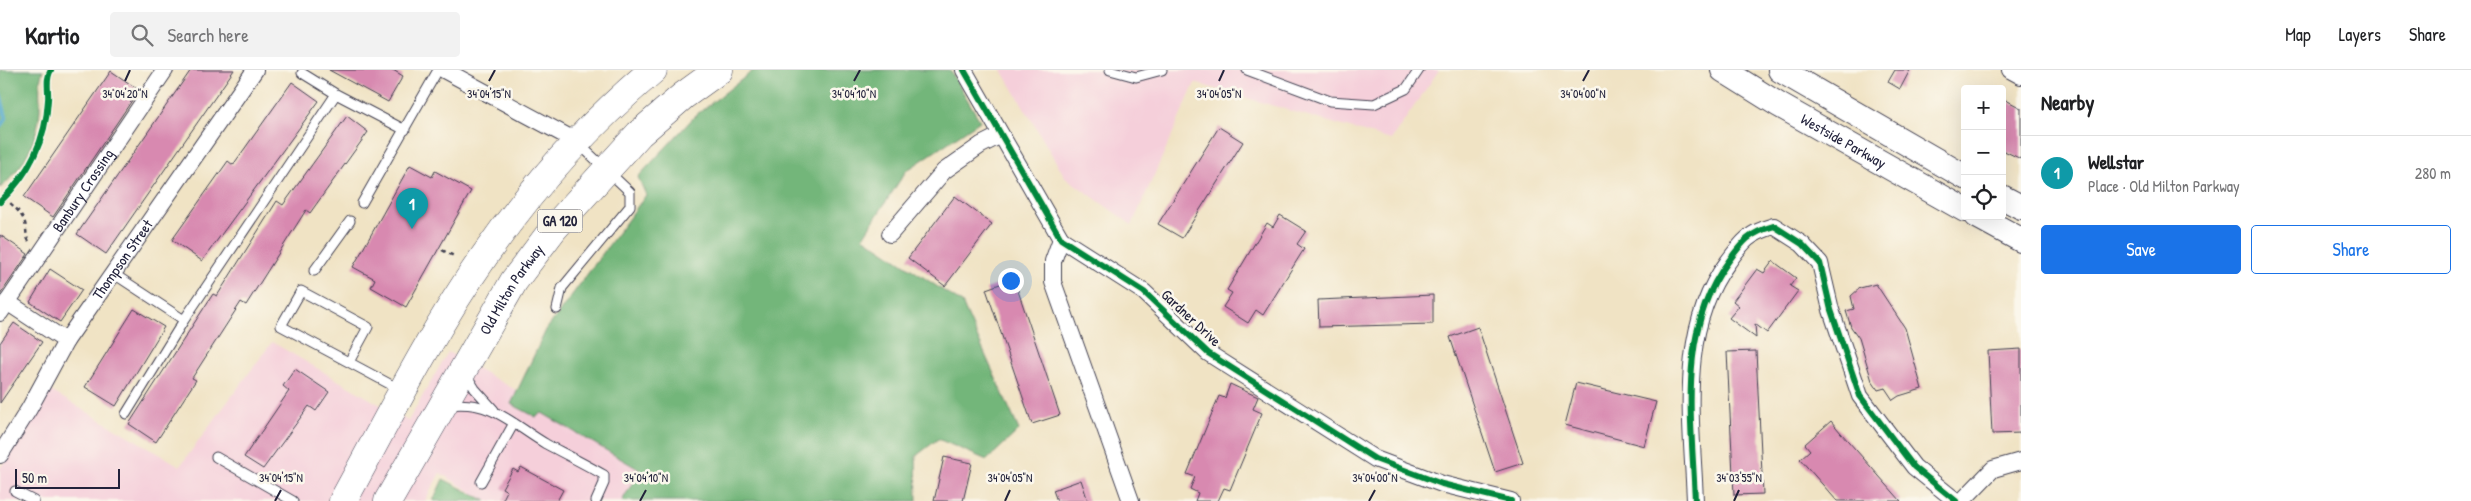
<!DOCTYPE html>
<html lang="en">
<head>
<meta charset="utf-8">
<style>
  body { margin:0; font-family:"Patrick Hand",sans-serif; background:#f2f2f2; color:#202124 }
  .controls { position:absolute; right:15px; top:15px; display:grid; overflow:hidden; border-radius:5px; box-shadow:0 5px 20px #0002 }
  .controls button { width:45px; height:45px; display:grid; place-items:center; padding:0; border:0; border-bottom:1px solid #e0e0e0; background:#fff; color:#202124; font:25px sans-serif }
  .scale { position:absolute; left:15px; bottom:12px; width:105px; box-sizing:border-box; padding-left:5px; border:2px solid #22223b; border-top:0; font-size:14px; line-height:18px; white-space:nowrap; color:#22223b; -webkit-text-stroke:4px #fbf7ec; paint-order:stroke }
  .you { position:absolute; left:1010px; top:210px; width:18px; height:18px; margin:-12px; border:4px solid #fff; border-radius:50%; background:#1a73e8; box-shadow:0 0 0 8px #1a73e833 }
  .badge { display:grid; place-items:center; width:32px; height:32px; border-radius:50%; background:#1a73e8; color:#fff; font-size:16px; font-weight:700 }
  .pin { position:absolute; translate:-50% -41px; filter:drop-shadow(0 1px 2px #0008) }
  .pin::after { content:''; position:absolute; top:26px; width:18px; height:15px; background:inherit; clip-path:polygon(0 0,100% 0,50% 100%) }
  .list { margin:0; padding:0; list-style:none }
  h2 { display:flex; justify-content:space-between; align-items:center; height:65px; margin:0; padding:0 20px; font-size:21px }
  h2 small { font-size:16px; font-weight:400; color:#757577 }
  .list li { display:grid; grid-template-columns:32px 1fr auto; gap:15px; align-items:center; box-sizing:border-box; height:75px; padding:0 20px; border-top:1px solid #e0e0e0 }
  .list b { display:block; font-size:19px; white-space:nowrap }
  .list p { margin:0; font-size:16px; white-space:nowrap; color:#757577 }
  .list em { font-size:16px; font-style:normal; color:#757577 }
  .actions { display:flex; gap:10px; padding:15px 20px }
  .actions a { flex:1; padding:11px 0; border:1px solid #1a73e8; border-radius:5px; text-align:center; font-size:18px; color:#1a73e8 }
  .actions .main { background:#1a73e8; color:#fff }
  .icon { flex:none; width:28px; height:28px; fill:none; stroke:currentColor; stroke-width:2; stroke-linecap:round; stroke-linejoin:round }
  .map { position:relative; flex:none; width:2021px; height:431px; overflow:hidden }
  header { display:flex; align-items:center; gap:30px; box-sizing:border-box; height:70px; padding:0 25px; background:#fff; border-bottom:1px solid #e0e0e0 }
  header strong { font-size:24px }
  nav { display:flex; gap:28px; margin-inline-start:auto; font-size:18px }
  .search { width:350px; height:45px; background:#f2f2f2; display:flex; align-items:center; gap:12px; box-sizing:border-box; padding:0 18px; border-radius:5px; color:#757577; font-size:19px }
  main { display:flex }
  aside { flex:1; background:#fff }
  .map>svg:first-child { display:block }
</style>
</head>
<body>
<header>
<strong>Kartio</strong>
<div class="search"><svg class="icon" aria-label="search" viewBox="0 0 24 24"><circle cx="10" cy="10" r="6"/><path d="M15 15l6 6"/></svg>Search here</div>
<nav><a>Map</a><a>Layers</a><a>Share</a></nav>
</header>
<main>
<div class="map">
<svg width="2021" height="431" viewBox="0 0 2021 431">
  <rect width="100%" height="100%" fill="#fbf7ec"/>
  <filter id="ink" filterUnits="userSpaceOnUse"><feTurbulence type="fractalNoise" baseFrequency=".02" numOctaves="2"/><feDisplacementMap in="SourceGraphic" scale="10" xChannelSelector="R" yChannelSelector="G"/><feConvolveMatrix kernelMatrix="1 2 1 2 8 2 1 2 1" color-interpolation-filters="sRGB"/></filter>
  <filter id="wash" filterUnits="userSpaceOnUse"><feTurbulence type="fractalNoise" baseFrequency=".0096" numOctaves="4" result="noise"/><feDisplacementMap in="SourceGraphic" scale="20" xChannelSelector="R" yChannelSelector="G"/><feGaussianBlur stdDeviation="1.12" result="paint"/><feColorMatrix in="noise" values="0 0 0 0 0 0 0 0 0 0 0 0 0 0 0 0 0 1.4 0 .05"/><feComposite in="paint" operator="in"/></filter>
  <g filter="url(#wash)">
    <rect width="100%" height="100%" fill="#f0e3c4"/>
    <path fill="#f5cfda" d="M 1002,0 L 1439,0 L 1391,70 L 1195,13 L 1132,155 L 1065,107 Z
      M 272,272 L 408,351 L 448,282 L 649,395 L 627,431 L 486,431 L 440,403 L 425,431 L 0,431 L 0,398 L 51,321 L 180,396 Z"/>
    <path fill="#73b67a" stroke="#4a6c5a" d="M 0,0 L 43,0 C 38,13 40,26 40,39 C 38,70 23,99 0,118 Z
      M 754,0 L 950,0 L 980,51 L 906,101 L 863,167 L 962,233 L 1019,360 L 987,390 L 938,369 L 916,386 L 917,431 L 622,431 L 640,400 L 542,343 L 536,347 L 511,334 L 546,260 L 646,125 L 638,107 L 696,45 Z
      M 443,409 L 486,431 L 433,431 Z"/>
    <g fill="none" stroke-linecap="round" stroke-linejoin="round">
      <path stroke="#4ba5c9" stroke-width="4.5" d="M 0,24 L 6,48 L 0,56"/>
    </g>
    <g id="blocks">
      <path fill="#d889b0" d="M 191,0 L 234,0 L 106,184 L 77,164 Z
        M 329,0 L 393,0 L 403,6 L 388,32 Z
        M 1895,0 L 1910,0 L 1900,19 L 1888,12 Z
        M 111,1 L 139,20 L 53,147 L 24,127 Z
        M 292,12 L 319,31 L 202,191 L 172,170 L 228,91 L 233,95 Z
        M 2002,28 L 2021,38 L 2021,89 L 2002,80 Z
        M 347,46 L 368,62 L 310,143 L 306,140 L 246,235 L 241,232 L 192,308 L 196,310 L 156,372 L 129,354 L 213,224 L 217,226 L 277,131 L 283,135 Z
        M 1219,57 L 1243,72 L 1182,168 L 1158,154 Z
        M 410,95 L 432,107 L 435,101 L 471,121 L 406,237 L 371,217 L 375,209 L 353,197 Z
        M 955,126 L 992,154 L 945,216 L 908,188 Z
        M 1280,145 L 1306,161 L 1297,174 L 1304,179 L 1263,245 L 1256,240 L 1248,253 L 1223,237 L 1232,223 L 1227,220 L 1267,153 L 1273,157 Z
        M 0,165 L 28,184 L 0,225 Z
        M 1773,191 L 1796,208 L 1790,216 L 1798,221 L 1767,263 L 1755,254 L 1756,268 L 1729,248 L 1739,236 L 1733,231 L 1757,199 L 1764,203 Z
        M 50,199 L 82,220 L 60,252 L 30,232 Z
        M 1014,209 L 1060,345 L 1032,354 L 986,219 Z
        M 1876,214 L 1905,258 L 1922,319 L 1899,326 L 1893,330 L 1885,318 L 1878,320 L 1872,311 L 1859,268 L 1851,257 L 1846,241 L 1854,239 L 1851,226 L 1860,218 Z
        M 1433,225 L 1433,254 L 1319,257 L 1318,230 Z
        M 134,239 L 164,257 L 116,336 L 85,317 Z
        M 14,253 L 42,272 L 0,333 L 0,273 Z
        M 1478,257 L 1523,393 L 1495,402 L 1450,267 Z
        M 2021,279 L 2021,363 L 1992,364 L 1988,281 Z
        M 1756,281 L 1763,424 L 1734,425 L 1727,282 Z
        M 295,299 L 329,322 L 316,341 L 309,336 L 263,399 L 244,387 L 289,321 L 283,316 Z
        M 1576,313 L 1656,332 L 1644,376 L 1565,355 Z
        M 1230,314 L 1258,327 L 1253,339 L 1262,343 L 1230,420 L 1224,418 L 1218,431 L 1195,431 L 1198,423 L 1190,419 L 1195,407 L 1187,404 L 1219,326 L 1225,328 Z
        M 1831,351 L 1841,363 L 1901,431 L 1837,431 L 1800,389 L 1810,380 L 1805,374 Z
        M 944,387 L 972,393 L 963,431 L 934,431 Z
        M 521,397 L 563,420 L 557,431 L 502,431 L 507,421 L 502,418 L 513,399 L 518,402 Z
        M 1081,410 L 1088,431 L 1057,431 L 1053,420 Z"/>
    </g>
  </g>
  <g filter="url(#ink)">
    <use href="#blocks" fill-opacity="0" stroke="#413f50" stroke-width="1"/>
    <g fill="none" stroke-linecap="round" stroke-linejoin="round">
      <g stroke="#413f50" stroke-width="11">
        <path id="service" d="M 1110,0 L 1136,7 L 1162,0
          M 1247,0 L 1330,31 L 1374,34 L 1406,19 L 1419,0
          M 302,3 L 336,24 L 405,60
          M 362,133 L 438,0
          M 314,201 L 350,151
          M 114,204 L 184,250
          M 557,239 L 562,218 L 630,136 L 630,122 L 578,73
          M 349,292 L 368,257 L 301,221 L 281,256 L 399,319
          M 465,303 L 475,319 L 494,340
          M 450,335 C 492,330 512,354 546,374 C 565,384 585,394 604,405 L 604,413 L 596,431
          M 126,344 L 184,250 L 336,24
          M 216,387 L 293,431
          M 481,412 L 514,353
          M 15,421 L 34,431"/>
      </g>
      <g stroke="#413f50" stroke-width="18">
        <g id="minor">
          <path d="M 444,0 L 576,71"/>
          <path d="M 964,0 L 1061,169 L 1144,222 L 1208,283 L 1375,389 L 1442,414 L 1511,431"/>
          <path d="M 2010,0 L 2021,6"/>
          <path d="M 890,164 L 944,101 L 981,75 L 1001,65"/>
          <path d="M 1061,169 L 1053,191 L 1053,212 L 1131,431"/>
          <path d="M 7,232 L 66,271"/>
          <path id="s1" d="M 0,243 L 165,0"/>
          <path id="s2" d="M 0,385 L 29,339 L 66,271 L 255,0"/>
          <path d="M 1695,431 C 1692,351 1677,260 1728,192 C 1743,171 1749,163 1774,156 L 1802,174 L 1820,193 L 1831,240 L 1860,326 L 1914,397 L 1956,431"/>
          <path d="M 1962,431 L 1993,399 L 2021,391"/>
        </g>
      </g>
      <g stroke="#413f50" stroke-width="26">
        <g id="secondary">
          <path id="s3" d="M 1723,0 L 1779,35 L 1965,140"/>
          <path d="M 1780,0 L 1965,107"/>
          <path d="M 2002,127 L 2021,137"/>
          <path d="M 1977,146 L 2021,170"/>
        </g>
      </g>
      <g stroke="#413f50" stroke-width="29">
        <g id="trunk">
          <path d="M 343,431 C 388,349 430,264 483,188 C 531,118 588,55 653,0"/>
          <path id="s4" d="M 388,431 L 514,211 L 554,158 L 639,64 L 683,26 L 719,0"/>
        </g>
      </g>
      <path stroke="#413f50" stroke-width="2.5" stroke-dasharray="4 4" stroke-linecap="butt" d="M 4,128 C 13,135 22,143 25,153 C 27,160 25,166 30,173
        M 442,180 L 454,186"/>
      <use href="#service" stroke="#fff" stroke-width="9"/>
      <use href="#minor" stroke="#fff" stroke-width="16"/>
      <use href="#secondary" stroke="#fff" stroke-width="24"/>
      <use href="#trunk" stroke="#fff" stroke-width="28"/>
      <g stroke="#fbf7ec" stroke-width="9">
        <path id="cycleway" d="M 964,0 L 1061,169 L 1144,222 L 1208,283 L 1375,389 L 1442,414 L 1511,431
          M 0,132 C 29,104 46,71 48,30 C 49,20 45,9 51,0
          M 1695,431 C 1692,351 1677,260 1728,192 C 1743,171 1749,163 1774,156 L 1802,174 L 1820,193 L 1831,240 L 1860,326 L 1914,397 L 1956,431"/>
      </g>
      <use href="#cycleway" stroke="#00873e" stroke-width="6"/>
    </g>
  </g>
  <path fill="none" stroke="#22223b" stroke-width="2" d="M 125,11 L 130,0M 489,11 L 495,0M 854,11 L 860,0M 1219,11 L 1224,0M 1583,11 L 1589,0M 275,431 L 281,420M 640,431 L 646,420M 1005,431 L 1010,420M 1369,431 L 1375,420M 1734,431 L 1739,420"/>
  <g text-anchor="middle" stroke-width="5" stroke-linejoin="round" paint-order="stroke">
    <rect fill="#fbf7ec" stroke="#636270" stroke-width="1" x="537.5" y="139.5" width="45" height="23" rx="4"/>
    <g font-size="14" font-weight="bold" fill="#22223b">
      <text x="560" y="156">GA 120</text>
    </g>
    <g font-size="15" fill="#22223b" stroke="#fbf7ec">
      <text dy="5" stroke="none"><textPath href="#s3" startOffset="140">Westside Parkway</textPath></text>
      <text dy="5" stroke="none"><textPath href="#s1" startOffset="148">Banbury Crossing</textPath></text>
      <text dy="5" stroke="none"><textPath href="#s2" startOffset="231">Thompson Street</textPath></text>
      <text dy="5" stroke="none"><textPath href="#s4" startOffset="245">Old Milton Parkway</textPath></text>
      <text transform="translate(1191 248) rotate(43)" y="5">Gardner Drive</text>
    </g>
  </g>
  <g font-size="12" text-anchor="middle" fill="#22223b" stroke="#fbf7ec" stroke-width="5" stroke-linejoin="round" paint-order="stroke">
    <text x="125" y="28">34°04'20"N</text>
    <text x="489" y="28">34°04'15"N</text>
    <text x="854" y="28">34°04'10"N</text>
    <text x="1219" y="28">34°04'05"N</text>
    <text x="1583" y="28">34°04'00"N</text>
    <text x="281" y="412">34°04'15"N</text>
    <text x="646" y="412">34°04'10"N</text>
    <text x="1010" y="412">34°04'05"N</text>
    <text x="1375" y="412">34°04'00"N</text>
    <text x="1739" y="412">34°03'55"N</text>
  </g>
</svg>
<div class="controls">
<button>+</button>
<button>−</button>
<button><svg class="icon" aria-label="locate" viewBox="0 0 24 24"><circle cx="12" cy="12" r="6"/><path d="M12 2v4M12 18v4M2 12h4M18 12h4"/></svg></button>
</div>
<div class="scale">50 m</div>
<div class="you"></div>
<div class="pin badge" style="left:412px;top:159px;background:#0f9aa8">1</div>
</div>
<aside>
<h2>Nearby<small></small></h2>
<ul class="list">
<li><span class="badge" style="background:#0f9aa8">1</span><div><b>Wellstar</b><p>Place · Old Milton Parkway</p></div><em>280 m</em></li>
</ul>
<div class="actions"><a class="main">Save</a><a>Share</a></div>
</aside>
</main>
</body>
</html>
